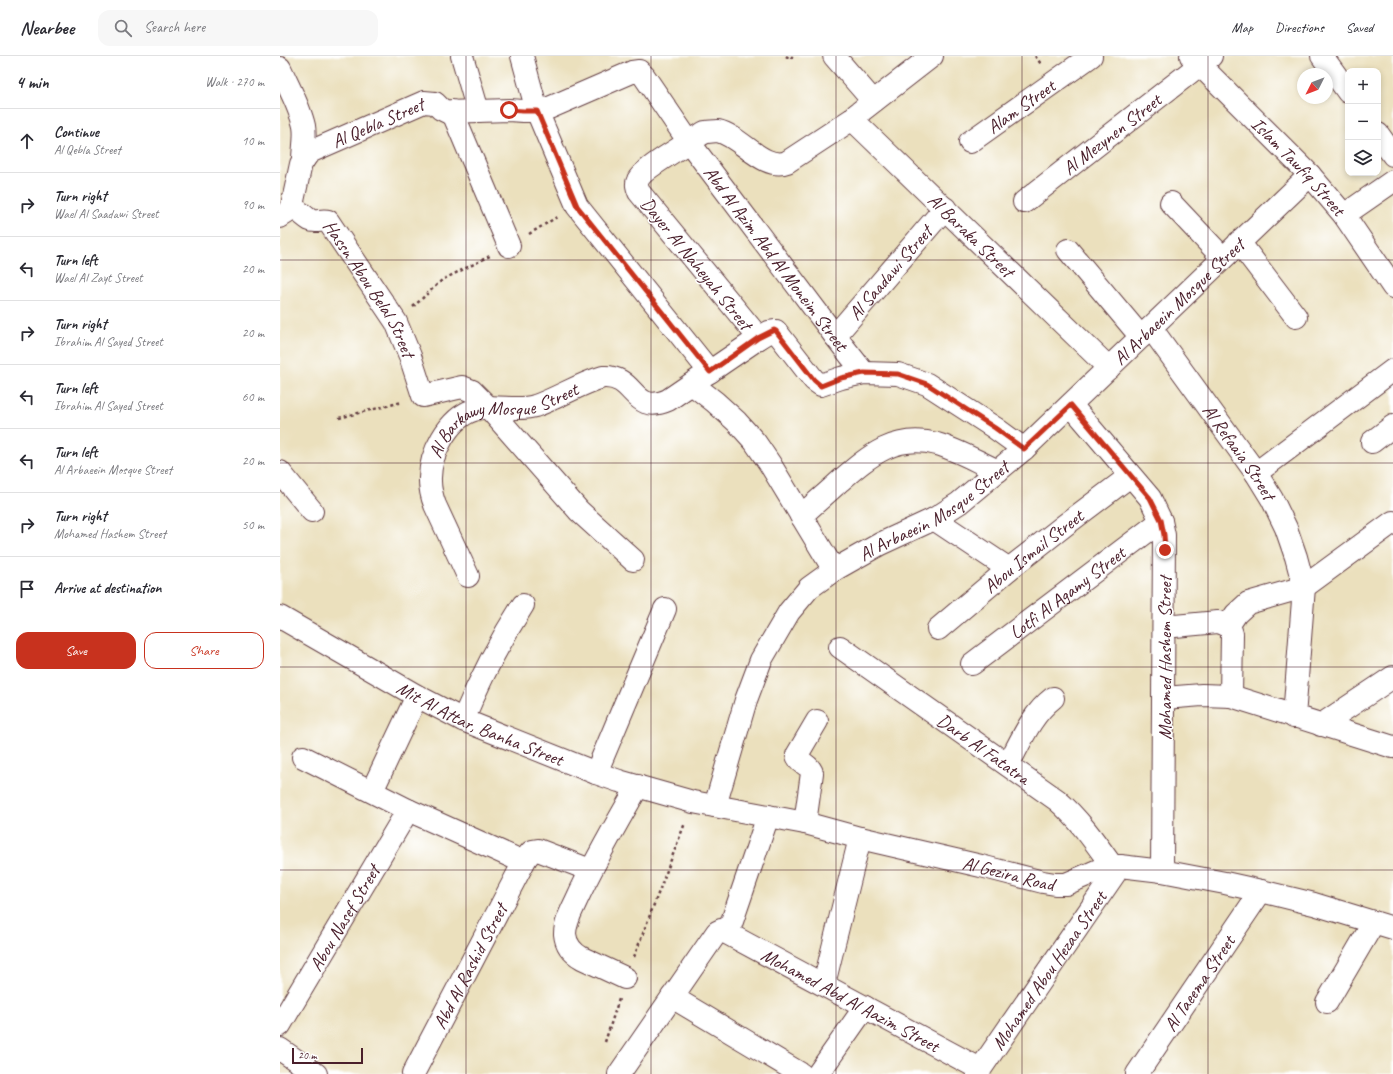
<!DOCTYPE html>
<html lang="en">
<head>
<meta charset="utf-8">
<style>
  body { margin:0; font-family:Caveat,sans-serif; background:#f7f7f7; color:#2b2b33 }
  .controls { position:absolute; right:12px; top:12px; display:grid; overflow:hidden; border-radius:8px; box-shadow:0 2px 6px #0003 }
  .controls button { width:36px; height:36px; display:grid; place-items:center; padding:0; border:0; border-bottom:1px solid #e1e1e2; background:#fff; color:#2b2b33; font:20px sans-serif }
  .compass { position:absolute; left:1017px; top:12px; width:36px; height:36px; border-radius:50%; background:#fff; box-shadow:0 2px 6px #0003; rotate:228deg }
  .scale { position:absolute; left:12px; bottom:10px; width:71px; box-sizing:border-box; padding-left:4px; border:2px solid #4a1f2b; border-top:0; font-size:11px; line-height:14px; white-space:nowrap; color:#4a1f2b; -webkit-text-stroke:3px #fff; paint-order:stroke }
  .stop { position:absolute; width:12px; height:12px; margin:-9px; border:3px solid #c8321e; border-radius:50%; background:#fff }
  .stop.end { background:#c8321e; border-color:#fff; box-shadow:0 1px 4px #0008 }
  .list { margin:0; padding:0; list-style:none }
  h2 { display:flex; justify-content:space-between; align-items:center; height:52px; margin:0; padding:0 16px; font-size:17px }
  h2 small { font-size:13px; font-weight:400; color:#7c7c81 }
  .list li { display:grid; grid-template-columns:26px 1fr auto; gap:12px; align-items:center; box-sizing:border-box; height:64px; padding:0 16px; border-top:1px solid #e1e1e2 }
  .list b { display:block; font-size:15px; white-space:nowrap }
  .list p { margin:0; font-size:13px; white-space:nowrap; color:#7c7c81 }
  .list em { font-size:13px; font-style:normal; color:#7c7c81 }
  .actions { display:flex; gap:8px; padding:12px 16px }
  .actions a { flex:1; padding:9px 0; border:1px solid #c8321e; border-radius:12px; text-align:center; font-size:14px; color:#c8321e }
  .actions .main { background:#c8321e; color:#fff }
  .icon { flex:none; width:22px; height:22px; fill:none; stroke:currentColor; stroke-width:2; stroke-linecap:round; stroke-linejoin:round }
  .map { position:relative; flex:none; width:1113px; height:1018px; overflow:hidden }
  header { display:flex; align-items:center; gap:24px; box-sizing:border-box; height:56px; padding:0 20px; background:#fff; border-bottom:1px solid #e1e1e2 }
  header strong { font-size:19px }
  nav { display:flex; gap:22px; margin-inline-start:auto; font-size:14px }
  .search { width:280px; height:36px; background:#f7f7f7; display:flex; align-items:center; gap:10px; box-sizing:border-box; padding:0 14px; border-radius:12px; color:#7c7c81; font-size:15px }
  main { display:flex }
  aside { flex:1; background:#fff }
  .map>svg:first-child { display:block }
</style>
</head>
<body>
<header>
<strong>Nearbee</strong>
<div class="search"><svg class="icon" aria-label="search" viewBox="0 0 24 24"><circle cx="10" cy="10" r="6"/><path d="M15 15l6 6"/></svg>Search here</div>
<nav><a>Map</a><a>Directions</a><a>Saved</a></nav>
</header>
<main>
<aside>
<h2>4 min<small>Walk · 270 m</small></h2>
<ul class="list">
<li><svg class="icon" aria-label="ahead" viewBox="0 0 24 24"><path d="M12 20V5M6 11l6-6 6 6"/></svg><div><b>Continue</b><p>Al Qebla Street</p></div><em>10 m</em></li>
<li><svg class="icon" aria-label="right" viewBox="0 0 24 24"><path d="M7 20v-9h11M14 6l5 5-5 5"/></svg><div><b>Turn right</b><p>Wael Al Saadawi Street</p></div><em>90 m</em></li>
<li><svg class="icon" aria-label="left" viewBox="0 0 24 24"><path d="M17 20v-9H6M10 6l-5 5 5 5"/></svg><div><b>Turn left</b><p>Wael Al Zayt Street</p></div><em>20 m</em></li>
<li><svg class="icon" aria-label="right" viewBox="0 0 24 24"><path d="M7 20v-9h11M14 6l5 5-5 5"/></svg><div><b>Turn right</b><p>Ibrahim Al Sayed Street</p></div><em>20 m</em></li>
<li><svg class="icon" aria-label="left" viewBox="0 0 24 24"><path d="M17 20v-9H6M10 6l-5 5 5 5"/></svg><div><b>Turn left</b><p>Ibrahim Al Sayed Street</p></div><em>60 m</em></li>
<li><svg class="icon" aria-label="left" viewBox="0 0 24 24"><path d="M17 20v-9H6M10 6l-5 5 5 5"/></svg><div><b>Turn left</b><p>Al Arbaeein Mosque Street</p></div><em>20 m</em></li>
<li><svg class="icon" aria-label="right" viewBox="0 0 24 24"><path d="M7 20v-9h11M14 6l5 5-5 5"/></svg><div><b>Turn right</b><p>Mohamed Hashem Street</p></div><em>50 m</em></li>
<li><svg class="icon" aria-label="arrive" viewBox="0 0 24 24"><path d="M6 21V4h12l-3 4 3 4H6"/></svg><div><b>Arrive at destination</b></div></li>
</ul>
<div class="actions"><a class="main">Save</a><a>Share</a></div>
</aside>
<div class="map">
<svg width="1113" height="1018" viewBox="0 0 1113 1018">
  <rect width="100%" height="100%" fill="#fff"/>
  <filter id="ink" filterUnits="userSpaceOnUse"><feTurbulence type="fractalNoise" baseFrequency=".025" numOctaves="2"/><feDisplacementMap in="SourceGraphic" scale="8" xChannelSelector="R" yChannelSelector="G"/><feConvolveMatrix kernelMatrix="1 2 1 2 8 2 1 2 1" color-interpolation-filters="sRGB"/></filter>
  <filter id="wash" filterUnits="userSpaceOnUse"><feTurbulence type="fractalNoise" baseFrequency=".012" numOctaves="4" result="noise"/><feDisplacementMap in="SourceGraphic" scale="16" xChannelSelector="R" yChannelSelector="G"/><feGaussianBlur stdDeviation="0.9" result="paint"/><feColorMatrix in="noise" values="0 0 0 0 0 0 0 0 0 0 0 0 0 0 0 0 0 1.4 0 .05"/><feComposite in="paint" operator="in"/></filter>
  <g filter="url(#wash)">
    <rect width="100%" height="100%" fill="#ebe0bd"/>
  </g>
  <g filter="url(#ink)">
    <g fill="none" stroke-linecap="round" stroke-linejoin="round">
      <g stroke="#623c41" stroke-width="24">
        <g id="minor">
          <path d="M 182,0 L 198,55"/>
          <path d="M 242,0 L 257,55 L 297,150 L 430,316"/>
          <path d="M 554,0 L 593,45"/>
          <path id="s1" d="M 652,0 L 576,59 L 574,65 L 829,312"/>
          <path id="s2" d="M 911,0 L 1030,119 L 1064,159 L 1113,231"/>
          <path d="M 1042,0 L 1068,36"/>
          <path d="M 0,12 C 8,30 20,51 24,70 C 26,81 23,93 23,104"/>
          <path d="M 172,55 L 229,190"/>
          <path d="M 1098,78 L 1113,99"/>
          <path id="s3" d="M 690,86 L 811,0"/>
          <path id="s4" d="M 744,146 L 931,0"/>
          <path d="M 891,147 L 943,202"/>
          <path id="s5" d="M 11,154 C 18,152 23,160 30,164 C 36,167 42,163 48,165 L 116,266 L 130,300 L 143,340 L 182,331 L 192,335 L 208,351 L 299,455 L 353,504"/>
          <path d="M 1064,159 L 1113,125"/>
          <path id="s6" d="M 0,161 L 11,154 L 21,108 L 27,99 L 32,95 L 144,46 L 155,47 L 161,53 L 167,56 L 229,54 L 243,55 L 257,55 L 269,52 L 352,16 L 359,15 L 364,20 L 409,86 L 555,280 L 584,317"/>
          <path d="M 959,186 L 1016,261"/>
          <path d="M 788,194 L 861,281"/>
          <path id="s7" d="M 871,272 L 976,417 L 992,443 L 1006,472 L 1016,501 L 1024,531 L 1014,661"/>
          <path id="s8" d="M 555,280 L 665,152"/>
          <path d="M 479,282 L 359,136 C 357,131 356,128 358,124 C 362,113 413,84 425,76 C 429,76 434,75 438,75 C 461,80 483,115 507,106 L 574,62"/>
          <path d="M 412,328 L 435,346 L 457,366 L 475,386 L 490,408 L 554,514"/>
          <path d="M 791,349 L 870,442 L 881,465 L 884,479 L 882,815"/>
          <path d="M 1092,386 L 1113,370"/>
          <path d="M 0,416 L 32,455"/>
          <path d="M 976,417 L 1113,314"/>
          <path d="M 521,460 C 534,448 547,437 560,425 C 589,400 615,377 657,388 C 678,394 698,406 718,415"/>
          <path d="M 654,463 L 729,513"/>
          <path id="s9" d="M 188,520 L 155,449 C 152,441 150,434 150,425 C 149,399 168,362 194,354 C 214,347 235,356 255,350 C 278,342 299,328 323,321 C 356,319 352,360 388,344 L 479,282 L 489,276 L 496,275 L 534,324 L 541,329 L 561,322 L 584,317 L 618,318 L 647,328 L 715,372 L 744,393"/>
          <path id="s10" d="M 0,561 L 137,640 L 183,664 L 316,717 L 339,725 L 413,746 L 525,767 L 580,782 L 701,810 L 763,826 L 775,828 L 786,828 L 823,812 L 840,810 L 882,815 L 945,827 L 981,835 L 1034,848 L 1113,872"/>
          <path d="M 948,570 L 956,558 L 968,547 L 1024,531 L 1113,466"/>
          <path d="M 884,571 L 938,566 C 946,568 950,570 952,578 L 951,640"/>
          <path id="s11" d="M 658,573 L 729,513 L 785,469 L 850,420"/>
          <path id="s12" d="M 560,591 L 777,744 C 799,763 815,786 832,810"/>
          <path id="s13" d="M 692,608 L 881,465"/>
          <path d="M 884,642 L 922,639 L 951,640 L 1113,691"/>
          <path d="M 183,664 C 200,623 219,586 243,549"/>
          <path d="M 1041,669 L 1113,621"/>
          <path d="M 23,701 L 128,754 L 239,804 L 245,803 L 252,795 L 258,794 L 310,814"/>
          <path d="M 728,709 C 741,685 751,659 773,642"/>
          <path d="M 316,717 L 385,553"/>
          <path d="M 92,735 L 137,640"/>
          <path id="s14" d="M 435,750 L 466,644 L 481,604 L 509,556 L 529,532 L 554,514 L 600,488 L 654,463 L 679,447 L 744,393 L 1030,119"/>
          <path d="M 525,767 L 532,717 C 530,708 519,708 517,699 L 537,665"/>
          <path d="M 448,877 L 488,760"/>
          <path d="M 345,922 L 302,902 C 293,897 286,889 285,878 C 285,866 292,854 297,843 C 315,804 337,767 358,730"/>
          <path d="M 544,928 L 580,782"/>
          <path d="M 392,941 L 521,1018"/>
          <path d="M 1047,946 L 1094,866"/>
          <path id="s15" d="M 0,969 L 128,754"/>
          <path d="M 0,993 L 36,1018"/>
          <path id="s16" d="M 133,1018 L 246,802"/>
          <path id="s17" d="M 339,1018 L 437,876 L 441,874 L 700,1013"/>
          <path d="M 538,1018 L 585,951"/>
          <path id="s18" d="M 697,1018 L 840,810"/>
          <path id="s19" d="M 857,1018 L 981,835"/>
        </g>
      </g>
      <path stroke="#623c41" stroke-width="2.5" stroke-dasharray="3 3" stroke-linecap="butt" d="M 506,0 L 510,3 L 513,0
        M 755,0 L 761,8
        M 249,178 L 277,161
        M 133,251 L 162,224 L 210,200
        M 59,362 L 122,346
        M 354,901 L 405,767
        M 325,986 L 339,943"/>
      <use href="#minor" stroke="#fff" stroke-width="22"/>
    </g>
  </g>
  <g fill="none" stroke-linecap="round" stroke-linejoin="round" filter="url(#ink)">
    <path stroke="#c8321e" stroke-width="5" d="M 229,54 L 243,55 L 257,55 L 297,150 L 430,316 L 478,282 L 494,274 L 496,275 L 534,324 L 541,330 L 561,322 L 584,317 L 618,318 L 647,328 L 715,372 L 744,393 L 791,349 L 870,442 L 881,464 L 884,479 L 885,494"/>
  </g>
  <path fill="none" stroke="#4a1f2b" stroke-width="1" stroke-opacity="0.55" d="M 186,0 L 186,1018M 371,0 L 371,1018M 556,0 L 556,1018M 742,0 L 742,1018M 928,0 L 928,1018M 0,204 L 1113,204M 0,407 L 1113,407M 0,611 L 1113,611M 0,814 L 1113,814"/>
  <g text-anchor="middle" stroke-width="3" stroke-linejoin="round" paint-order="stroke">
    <g font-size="19" fill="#4a1f2b" stroke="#fff">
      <text dy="7" stroke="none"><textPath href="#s3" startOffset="62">Alam Street</textPath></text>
      <text dy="7" stroke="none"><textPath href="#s6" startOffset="149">Al Qebla Street</textPath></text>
      <text dy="7" stroke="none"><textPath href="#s4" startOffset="111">Al Mezynen Street</textPath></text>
      <text dy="7" stroke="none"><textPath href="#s2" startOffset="154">Islam Tawfiq Street</textPath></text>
      <text dy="7" stroke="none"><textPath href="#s1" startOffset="266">Al Baraka Street</textPath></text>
      <text dy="7" stroke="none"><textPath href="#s6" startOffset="658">Abd Al Azim Abd Al Moneim Street</textPath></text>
      <text transform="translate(417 207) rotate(51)" y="7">Dayer Al Naheyah Street</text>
      <text dy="7" stroke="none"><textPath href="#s8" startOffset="84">Al Saadawi Street</textPath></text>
      <text dy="7" stroke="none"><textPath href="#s5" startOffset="120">Hassn Abou Belal Street</textPath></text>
      <text dy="7" stroke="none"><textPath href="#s14" startOffset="711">Al Arbaeein Mosque Street</textPath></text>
      <text dy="7" stroke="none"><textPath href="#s9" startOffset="213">Al Barkawy Mosque Street</textPath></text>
      <text dy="7" stroke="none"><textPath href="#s7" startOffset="152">Al Refaaia Street</textPath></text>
      <text dy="7" stroke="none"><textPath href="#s14" startOffset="387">Al Arbaeein Mosque Street</textPath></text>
      <text dy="7" stroke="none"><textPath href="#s11" startOffset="123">Abou Ismail Street</textPath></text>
      <text dy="7" stroke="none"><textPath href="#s13" startOffset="119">Lotfi Al Agamy Street</textPath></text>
      <text transform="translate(884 602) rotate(-90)" y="7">Mohamed Hashem Street</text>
      <text dy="7" stroke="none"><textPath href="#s10" startOffset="227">Mit Al Attar, Banha Street</textPath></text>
      <text dy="7" stroke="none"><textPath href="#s12" startOffset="176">Darb Al Fatatra</textPath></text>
      <text dy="7" stroke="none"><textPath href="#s10" startOffset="778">Al Gezira Road</textPath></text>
      <text dy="7" stroke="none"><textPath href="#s15" startOffset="125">Abou Nasef Street</textPath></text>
      <text dy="7" stroke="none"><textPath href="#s16" startOffset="122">Abd Al Rashid Street</textPath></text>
      <text dy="7" stroke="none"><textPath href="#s18" startOffset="126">Mohamed Abou Hezaa Street</textPath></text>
      <text dy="7" stroke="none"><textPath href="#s19" startOffset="110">Al Taeema Street</textPath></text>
      <text dy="7" stroke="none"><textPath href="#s17" startOffset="324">Mohamed Abd Al Aazim Street</textPath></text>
    </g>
  </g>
</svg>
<div class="controls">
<button>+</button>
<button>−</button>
<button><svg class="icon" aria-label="layers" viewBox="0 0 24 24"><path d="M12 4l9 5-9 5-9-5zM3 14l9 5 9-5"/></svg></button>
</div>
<svg class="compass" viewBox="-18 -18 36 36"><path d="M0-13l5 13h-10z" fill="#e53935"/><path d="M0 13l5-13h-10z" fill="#7c7c81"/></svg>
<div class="scale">20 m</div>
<div class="stop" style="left:229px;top:54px"></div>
<div class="stop end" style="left:885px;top:494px"></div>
</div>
</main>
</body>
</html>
